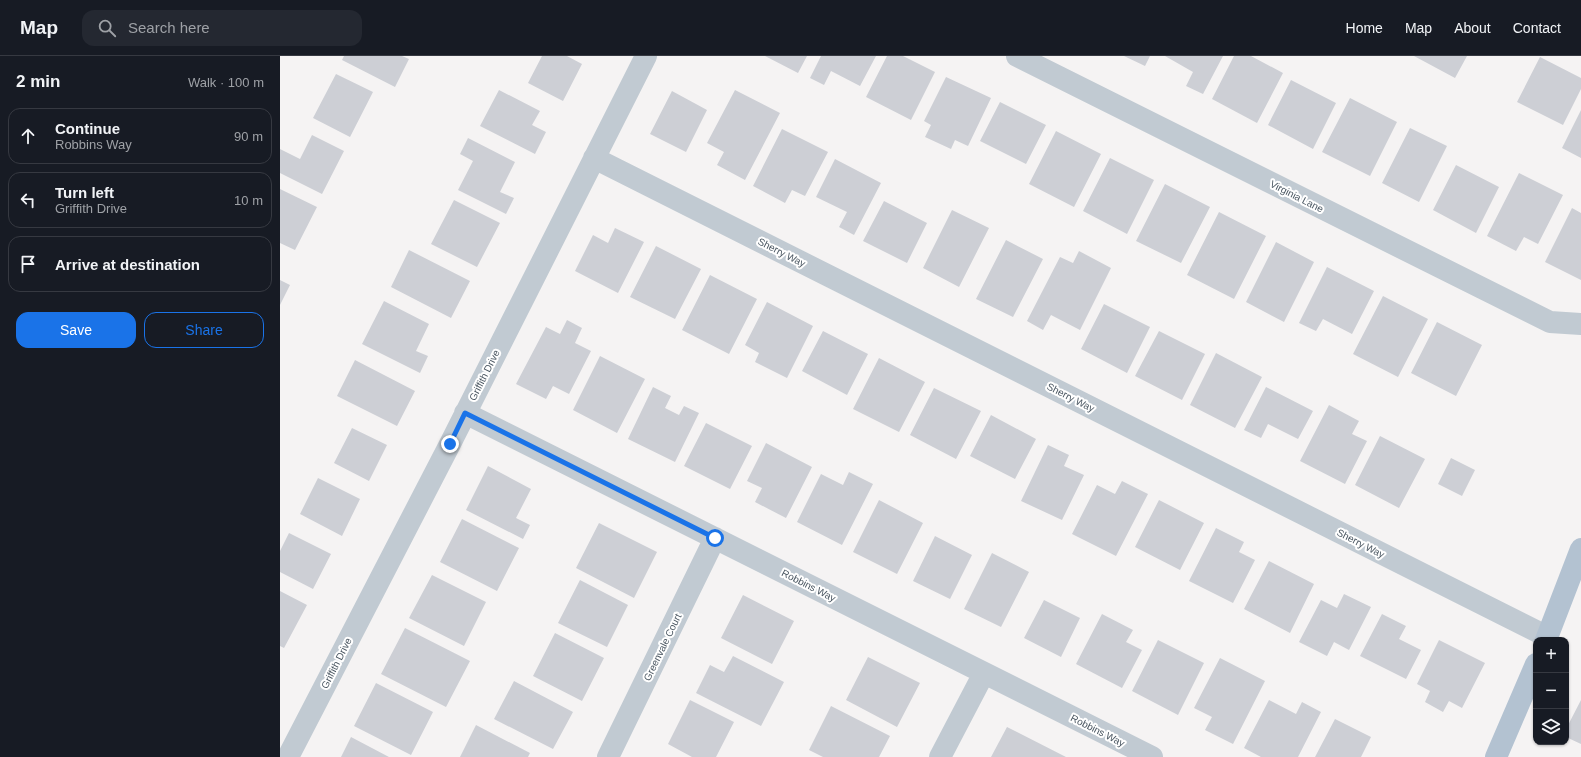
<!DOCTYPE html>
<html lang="en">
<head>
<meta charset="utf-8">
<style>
  body { margin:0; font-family:Arial,sans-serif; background:#242831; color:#f1f3f6 }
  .controls { position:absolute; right:12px; bottom:12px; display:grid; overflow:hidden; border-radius:8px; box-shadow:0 1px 3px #0004 }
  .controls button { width:36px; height:36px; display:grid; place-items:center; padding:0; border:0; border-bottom:1px solid #363941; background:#171b24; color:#f1f3f6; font:20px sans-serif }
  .stop { position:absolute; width:12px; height:12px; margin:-9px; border:3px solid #1a73e8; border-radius:50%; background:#fff }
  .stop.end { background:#1a73e8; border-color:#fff; box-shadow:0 1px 4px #0008 }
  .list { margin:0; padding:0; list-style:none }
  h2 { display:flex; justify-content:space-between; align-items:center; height:52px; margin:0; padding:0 16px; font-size:17px }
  h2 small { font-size:13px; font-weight:400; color:#9ea1a6 }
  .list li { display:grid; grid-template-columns:26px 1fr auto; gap:12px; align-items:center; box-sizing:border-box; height:56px; margin:0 8px 8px; padding:0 8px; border:1px solid #363941; border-radius:12px }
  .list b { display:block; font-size:15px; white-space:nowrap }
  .list p { margin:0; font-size:13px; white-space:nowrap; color:#9ea1a6 }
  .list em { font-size:13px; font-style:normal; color:#9ea1a6 }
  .actions { display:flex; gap:8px; padding:12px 16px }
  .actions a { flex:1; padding:9px 0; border:1px solid #1a73e8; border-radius:12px; text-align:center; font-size:14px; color:#1a73e8 }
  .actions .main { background:#1a73e8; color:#fff }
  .icon { flex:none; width:22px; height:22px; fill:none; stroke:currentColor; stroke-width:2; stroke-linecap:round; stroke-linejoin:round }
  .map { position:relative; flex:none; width:1301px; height:701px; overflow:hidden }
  header { display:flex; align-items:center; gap:24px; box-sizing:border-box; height:56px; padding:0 20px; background:#171b24; border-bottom:1px solid #363941 }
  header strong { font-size:19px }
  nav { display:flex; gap:22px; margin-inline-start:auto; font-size:14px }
  .search { width:280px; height:36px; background:#242831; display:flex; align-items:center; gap:10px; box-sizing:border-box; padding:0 14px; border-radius:12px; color:#9ea1a6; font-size:15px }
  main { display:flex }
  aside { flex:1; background:#171b24 }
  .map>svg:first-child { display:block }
</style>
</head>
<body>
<header>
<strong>Map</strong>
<div class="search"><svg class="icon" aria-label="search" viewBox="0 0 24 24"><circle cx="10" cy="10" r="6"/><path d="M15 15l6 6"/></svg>Search here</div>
<nav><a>Home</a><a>Map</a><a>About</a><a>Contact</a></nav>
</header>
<main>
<aside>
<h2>2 min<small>Walk · 100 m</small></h2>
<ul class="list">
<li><svg class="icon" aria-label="ahead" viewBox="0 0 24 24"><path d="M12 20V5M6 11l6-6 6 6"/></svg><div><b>Continue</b><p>Robbins Way</p></div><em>90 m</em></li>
<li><svg class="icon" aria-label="left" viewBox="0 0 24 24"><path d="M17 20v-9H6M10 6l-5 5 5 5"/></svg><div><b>Turn left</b><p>Griffith Drive</p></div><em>10 m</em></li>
<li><svg class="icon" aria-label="arrive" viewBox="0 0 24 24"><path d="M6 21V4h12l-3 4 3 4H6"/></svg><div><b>Arrive at destination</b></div></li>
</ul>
<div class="actions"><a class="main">Save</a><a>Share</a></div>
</aside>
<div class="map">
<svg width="1301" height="701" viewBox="0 0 1301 701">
  <rect width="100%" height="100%" fill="#f5f3f3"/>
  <path fill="#cdcfd5" d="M 64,0 L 122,0 L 129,3 L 115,31 L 62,4 Z
    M 262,0 L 287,0 L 302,8 L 283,45 L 248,27 Z
    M 485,0 L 527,0 L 518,17 Z
    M 541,0 L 596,0 L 580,30 L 551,15 L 544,29 L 530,22 Z
    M 607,0 L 623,0 L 655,16 L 631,64 L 586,41 Z
    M 844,0 L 870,0 L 865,10 Z
    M 885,0 L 943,0 L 923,38 L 906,30 L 913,16 Z
    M 954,0 L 971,0 L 1003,17 L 977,67 L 932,43 Z
    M 1134,0 L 1187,0 L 1175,22 Z
    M 1260,1 L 1301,22 L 1301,33 L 1283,69 L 1237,46 Z
    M 56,18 L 93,36 L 70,81 L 33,62 Z
    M 666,21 L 711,42 L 688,90 L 675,84 L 671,93 L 645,81 L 651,69 L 644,65 Z
    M 1011,24 L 1056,47 L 1033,93 L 988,69 Z
    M 219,34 L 260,55 L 252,69 L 266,76 L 255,98 L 200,70 Z
    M 455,34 L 500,57 L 465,124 L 437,109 L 444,96 L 427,87 Z
    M 392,35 L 427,54 L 406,96 L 370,78 Z
    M 1070,42 L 1117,66 L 1090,120 L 1042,96 Z
    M 720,46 L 766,69 L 746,108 L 700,85 Z
    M 1301,54 L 1301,102 L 1282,92 Z
    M 1130,72 L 1167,90 L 1139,146 L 1102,127 Z
    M 502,73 L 548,96 L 525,140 L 512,134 L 505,147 L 473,130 Z
    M 776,75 L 821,98 L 794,151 L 749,128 Z
    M 32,79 L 64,95 L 42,138 L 0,117 L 0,93 L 20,103 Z
    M 188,82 L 235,106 L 220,136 L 234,142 L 226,158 L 178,134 L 193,105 L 180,98 Z
    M 830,102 L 874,124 L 847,178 L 803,155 Z
    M 555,103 L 601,127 L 574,179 L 559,171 L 567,156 L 536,141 Z
    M 1176,109 L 1219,131 L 1196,177 L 1153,154 Z
    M 1239,117 L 1283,139 L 1258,188 L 1244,181 L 1236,195 L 1207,180 Z
    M 885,128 L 930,151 L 901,207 L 856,185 Z
    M 0,133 L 37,151 L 15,194 L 0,187 Z
    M 174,144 L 220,167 L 197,211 L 151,188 Z
    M 604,145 L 647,167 L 627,207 L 583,185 Z
    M 1292,152 L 1301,157 L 1301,224 L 1265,206 Z
    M 672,154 L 709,172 L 679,231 L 643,212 Z
    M 939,156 L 986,180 L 954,243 L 907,219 Z
    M 335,172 L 364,186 L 338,237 L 295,215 L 313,179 L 328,187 Z
    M 726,184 L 763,203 L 733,261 L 696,243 Z
    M 996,186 L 1034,206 L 1004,266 L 966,246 Z
    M 376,190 L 421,213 L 395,263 L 350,241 Z
    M 129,194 L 190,225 L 171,262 L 111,231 Z
    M 799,195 L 831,212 L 800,274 L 771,259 L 763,274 L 747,265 L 780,201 L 793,207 Z
    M 1047,211 L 1094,235 L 1072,278 L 1043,263 L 1036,275 L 1019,267 Z
    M 430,219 L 477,243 L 449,298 L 402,274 Z
    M 0,224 L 10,229 L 0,249 Z
    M 1103,240 L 1148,263 L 1118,321 L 1073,298 Z
    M 104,245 L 149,268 L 136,295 L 148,300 L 140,317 L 82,288 Z
    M 487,246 L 533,270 L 507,322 L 475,306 L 479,297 L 465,289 Z
    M 824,248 L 870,271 L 847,317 L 801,293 Z
    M 287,264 L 302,272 L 295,287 L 311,295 L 289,338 L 273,330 L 266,343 L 236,328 L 266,271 L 280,278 Z
    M 1157,266 L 1202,289 L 1176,340 L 1131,317 Z
    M 543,275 L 588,298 L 567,339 L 522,315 Z
    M 879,275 L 925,298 L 902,344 L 855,320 Z
    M 936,297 L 982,321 L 955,372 L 910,349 Z
    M 320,300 L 365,323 L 337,377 L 293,354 Z
    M 599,302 L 645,326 L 619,376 L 573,353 Z
    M 75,304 L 135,335 L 117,370 L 57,340 Z
    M 373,331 L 391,340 L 385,352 L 399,359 L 404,350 L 419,357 L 395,406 L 348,383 Z
    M 986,331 L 1033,355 L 1018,383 L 988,368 L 981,382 L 964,374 Z
    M 654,332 L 701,355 L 676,403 L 630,379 Z
    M 1049,349 L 1079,365 L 1072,378 L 1087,385 L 1065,428 L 1020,405 Z
    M 711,359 L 756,383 L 735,423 L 690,400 Z
    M 426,367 L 472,390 L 450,433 L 404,410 Z
    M 72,372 L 107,389 L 89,425 L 54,407 Z
    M 1100,380 L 1145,403 L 1119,452 L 1075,429 Z
    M 486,387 L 532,411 L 506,462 L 475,446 L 482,432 L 467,425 Z
    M 768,389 L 789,399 L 784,410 L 804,419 L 782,464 L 741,445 Z
    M 1171,402 L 1195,414 L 1182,440 L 1158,428 Z
    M 208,410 L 251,433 L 236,462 L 250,469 L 243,483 L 186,454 Z
    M 569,416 L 593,428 L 562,489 L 517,466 L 541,418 L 563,429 Z
    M 38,422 L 80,443 L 62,480 L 20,458 Z
    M 842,425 L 868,438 L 836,500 L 792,478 L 817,429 L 835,438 Z
    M 599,444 L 643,467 L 617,518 L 573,496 Z
    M 879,444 L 924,467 L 900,514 L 855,491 Z
    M 182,463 L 239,492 L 217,535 L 160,506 Z
    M 319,467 L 377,496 L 354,542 L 296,512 Z
    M 936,472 L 964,486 L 959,496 L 975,504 L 953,547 L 909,525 Z
    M 9,477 L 51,498 L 33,533 L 0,516 L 0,495 Z
    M 655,480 L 692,499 L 670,543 L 633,525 Z
    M 712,497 L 749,516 L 721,571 L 684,553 Z
    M 989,505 L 1034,528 L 1010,577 L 964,553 Z
    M 152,519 L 206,546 L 184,590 L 129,562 Z
    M 300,524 L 348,549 L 327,591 L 278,567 Z
    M 0,535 L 27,549 L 4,592 L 0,590 Z
    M 1064,538 L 1091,551 L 1069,594 L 1054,586 L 1047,600 L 1019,586 L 1041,544 L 1057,552 Z
    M 463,539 L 514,565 L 492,608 L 441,582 Z
    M 764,544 L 800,562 L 781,601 L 744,582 Z
    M 822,558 L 853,574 L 846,586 L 862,594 L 842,632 L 796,608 Z
    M 1102,558 L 1126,570 L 1119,583 L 1141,594 L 1126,623 L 1080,600 Z
    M 125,572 L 190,605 L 166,651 L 101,618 Z
    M 275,577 L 324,602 L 302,645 L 253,620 Z
    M 878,584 L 924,607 L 898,659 L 852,635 Z
    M 1159,584 L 1205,607 L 1182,652 L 1169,645 L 1163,656 L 1145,646 L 1150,635 L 1137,628 Z
    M 453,600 L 504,626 L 481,670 L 416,637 L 430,609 L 444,616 Z
    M 588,601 L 640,627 L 617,671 L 566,644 Z
    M 940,602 L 985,625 L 953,688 L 925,674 L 932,661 L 914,652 Z
    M 234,625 L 293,656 L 273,693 L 214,663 Z
    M 96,627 L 153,656 L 131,699 L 74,670 Z
    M 410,644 L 454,666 L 436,701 L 412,701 L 388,688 Z
    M 989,644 L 1016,658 L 1022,646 L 1041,656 L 1018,701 L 981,701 L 964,692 Z
    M 1301,644 L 1301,688 L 1286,681 L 1286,673 Z
    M 551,650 L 610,680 L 599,701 L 543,701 L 529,694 Z
    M 1055,663 L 1091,681 L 1081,701 L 1035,701 Z
    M 196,669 L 250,697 L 248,701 L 180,701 Z
    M 727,671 L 786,701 L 711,701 Z
    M 71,681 L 109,701 L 61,701 Z"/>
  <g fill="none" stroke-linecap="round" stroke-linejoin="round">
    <path stroke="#c1cad2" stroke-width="22" d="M 737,0 L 1270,266 L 1301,268
      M 314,102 L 1268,581
      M 185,357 L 872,701
      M 8,701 L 170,388 L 366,0
      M 328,701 L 435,482
      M 660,701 L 704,617"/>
    <path stroke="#b3c2d1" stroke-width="22" d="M 1266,584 L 1301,493
      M 1216,701 L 1256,608"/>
  </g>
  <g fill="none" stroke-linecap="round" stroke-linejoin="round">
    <path stroke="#1a73e8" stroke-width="5" d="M 170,388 L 185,357 L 435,482"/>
  </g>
  <g text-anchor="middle" stroke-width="4" stroke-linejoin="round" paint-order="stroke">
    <g font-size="10" fill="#4a5661" stroke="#fff">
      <text transform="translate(1017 140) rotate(27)" y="4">Virginia Lane</text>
      <text transform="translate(502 196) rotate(27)" y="4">Sherry Way</text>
      <text transform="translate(204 319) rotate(-63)" y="4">Griffith Drive</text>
      <text transform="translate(791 341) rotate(27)" y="4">Sherry Way</text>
      <text transform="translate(1081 487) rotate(27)" y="4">Sherry Way</text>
      <text transform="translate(529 529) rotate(27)" y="4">Robbins Way</text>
      <text transform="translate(382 591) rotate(-64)" y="4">Greenvale Court</text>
      <text transform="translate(56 607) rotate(-63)" y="4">Griffith Drive</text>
      <text transform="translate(818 674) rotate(27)" y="4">Robbins Way</text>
    </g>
  </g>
</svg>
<div class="controls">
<button>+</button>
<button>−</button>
<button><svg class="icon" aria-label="layers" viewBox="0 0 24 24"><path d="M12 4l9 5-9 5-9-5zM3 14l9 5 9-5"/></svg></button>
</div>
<div class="stop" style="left:435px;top:482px"></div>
<div class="stop end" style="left:170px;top:388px"></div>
</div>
</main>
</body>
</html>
